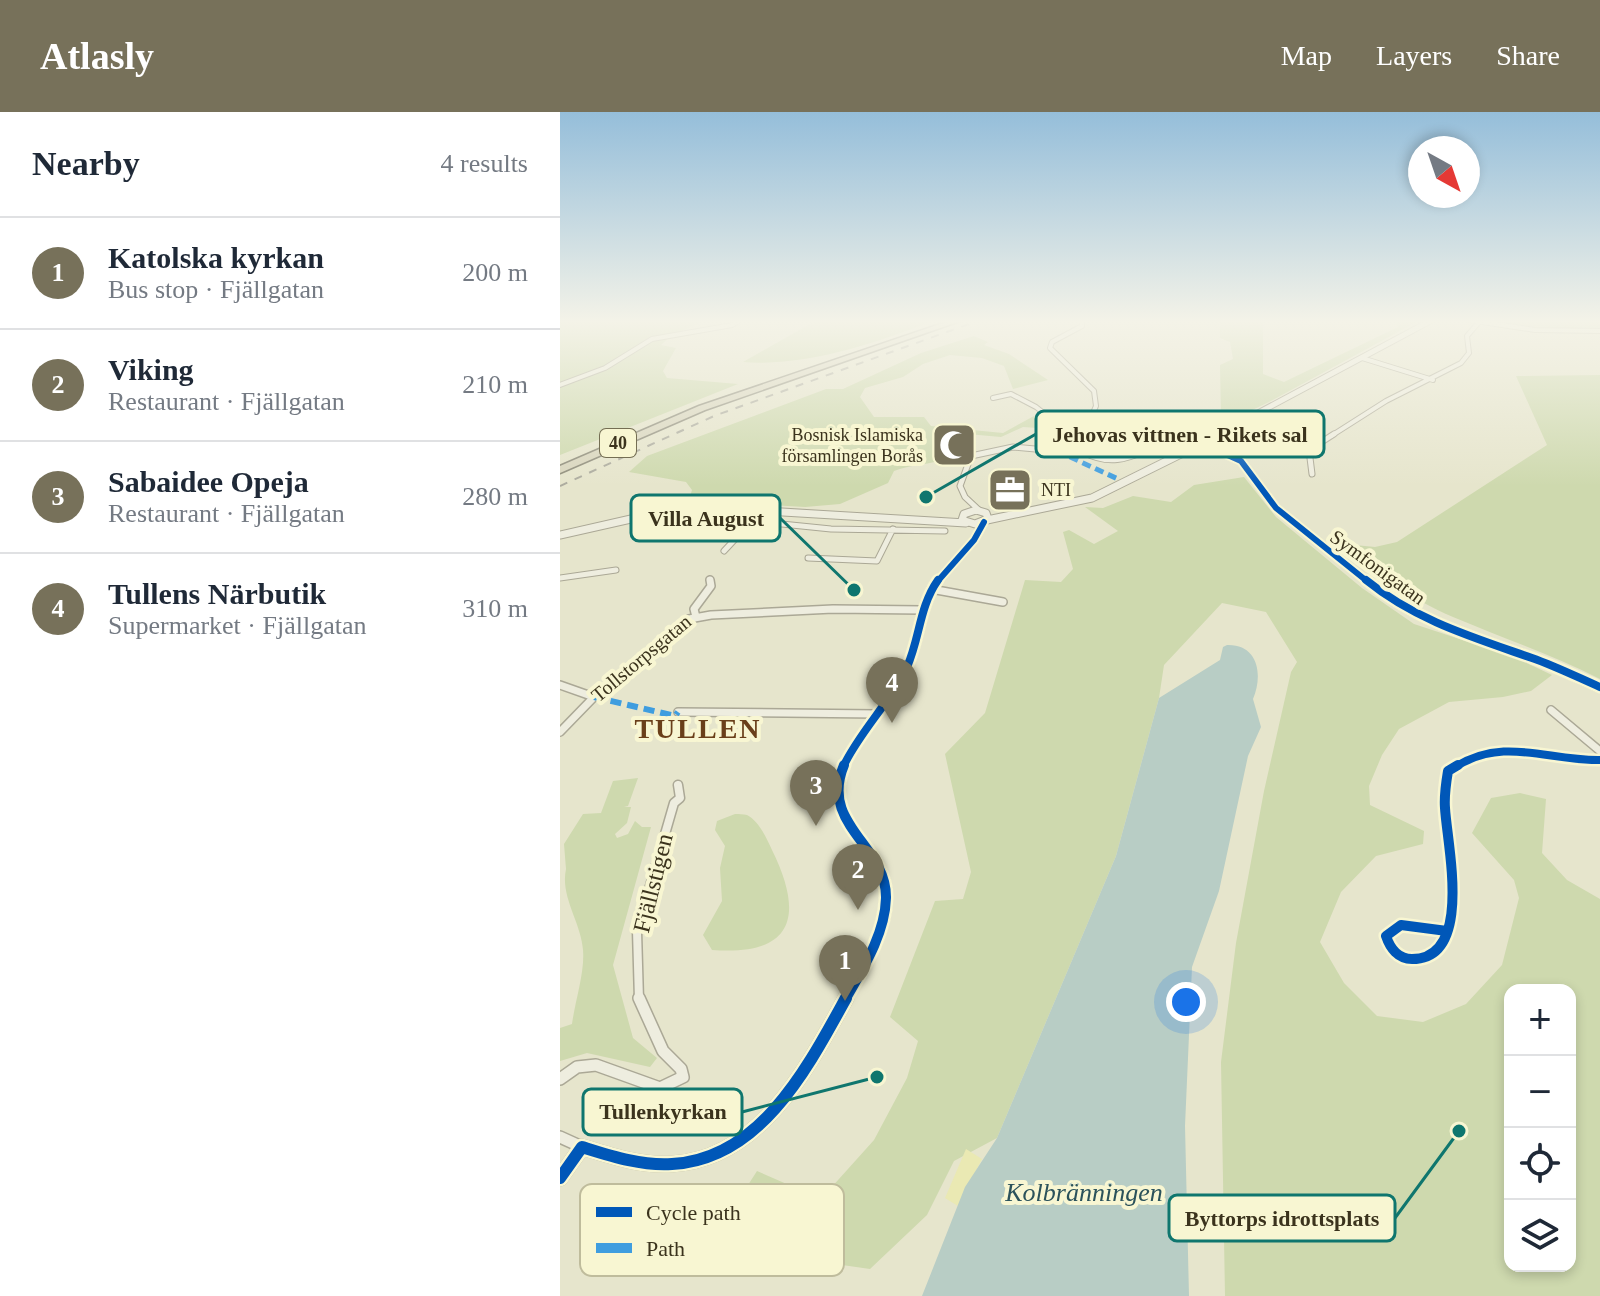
<!DOCTYPE html>
<html lang="en">
<head>
<meta charset="utf-8">
<style>
  body { margin:0; font-family:Georgia,serif; background:#f2f2f3; color:#1f2937 }
  .controls { position:absolute; right:24px; bottom:24px; display:grid; overflow:hidden; border-radius:16px; box-shadow:0 4px 12px #0003 }
  .controls button { width:72px; height:72px; display:grid; place-items:center; padding:0; border:0; border-bottom:2px solid #e0e1e3; background:#fff; color:#1f2937; font:40px sans-serif }
  .compass { position:absolute; left:848px; top:24px; width:72px; height:72px; border-radius:50%; background:#fff; box-shadow:0 4px 12px #0003; rotate:140deg }
  .you { position:absolute; left:626px; top:890px; width:28px; height:28px; margin:-20px; border:6px solid #fff; border-radius:50%; background:#1a73e8; box-shadow:0 0 0 12px #1a73e833 }
  .badge { display:grid; place-items:center; width:52px; height:52px; border-radius:50%; background:#77715a; color:#fff; font-size:26px; font-weight:700 }
  .pin { position:absolute; translate:-50% -66px; filter:drop-shadow(0 2px 4px #0008) }
  .pin::after { content:''; position:absolute; top:42px; width:28px; height:24px; background:inherit; clip-path:polygon(0 0,100% 0,50% 100%) }
  .list { margin:0; padding:0; list-style:none }
  h2 { display:flex; justify-content:space-between; align-items:center; height:104px; margin:0; padding:0 32px; font-size:34px }
  h2 small { font-size:26px; font-weight:400; color:#747a83 }
  .list li { display:grid; grid-template-columns:52px 1fr auto; gap:24px; align-items:center; box-sizing:border-box; height:112px; padding:0 32px; border-top:2px solid #e0e1e3 }
  .list b { display:block; font-size:30px; white-space:nowrap }
  .list p { margin:0; font-size:26px; white-space:nowrap; color:#747a83 }
  .list em { font-size:26px; font-style:normal; color:#747a83 }
  .icon { flex:none; width:44px; height:44px; fill:none; stroke:currentColor; stroke-width:2; stroke-linecap:round; stroke-linejoin:round }
  .map { position:relative; flex:none; width:1040px; height:1184px; overflow:hidden }
  header { display:flex; align-items:center; gap:48px; box-sizing:border-box; height:112px; padding:0 40px; background:#77715a; color:#fff }
  header strong { font-size:38px }
  nav { display:flex; gap:44px; margin-inline-start:auto; font-size:28px }
  main { display:flex }
  aside { flex:1; background:#fff }
  .map>svg:first-child { display:block }
</style>
</head>
<body>
<header>
<strong>Atlasly</strong>
<nav><a>Map</a><a>Layers</a><a>Share</a></nav>
</header>
<main>
<aside>
<h2>Nearby<small>4 results</small></h2>
<ul class="list">
<li><span class="badge">1</span><div><b>Katolska kyrkan</b><p>Bus stop · Fjällgatan</p></div><em>200 m</em></li>
<li><span class="badge">2</span><div><b>Viking</b><p>Restaurant · Fjällgatan</p></div><em>210 m</em></li>
<li><span class="badge">3</span><div><b>Sabaidee Opeja</b><p>Restaurant · Fjällgatan</p></div><em>280 m</em></li>
<li><span class="badge">4</span><div><b>Tullens Närbutik</b><p>Supermarket · Fjällgatan</p></div><em>310 m</em></li>
</ul>
</aside>
<div class="map">
<svg width="1040" height="1184" viewBox="0 0 1040 1184">
  <rect width="100%" height="100%" fill="#e6e5cc"/>
  <path fill="#ced9ae" fill-rule="evenodd" d="M 0,208 L 146,208 L 111,224 L 101,233 L 116,236 L 103,259 L 107,266 L 178,272 L 0,343 Z
    M 257,208 L 375,208 C 317,231 245,255 183,250 Z
    M 660,208 L 703,208 L 703,262 L 724,270 L 838,215 L 835,208 L 860,208 L 709,290 L 682,303 L 661,304 L 660,253 L 673,247 L 670,230 L 660,226 Z
    M 949,208 L 1040,208 L 1040,218 L 948,213 Z
    M 414,224 L 428,230 L 424,233 L 449,242 L 488,268 L 453,277 L 444,254 L 422,246 L 390,243 L 363,252 L 343,265 L 305,276 L 300,285 L 314,305 L 364,305 L 371,314 L 443,321 L 474,304 L 487,306 L 493,317 L 463,315 L 441,325 L 374,319 L 374,343 L 379,349 C 363,353 350,353 334,359 L 328,371 L 280,392 L 245,395 L 175,391 L 127,394 L 132,378 L 126,370 L 69,360 L 87,344 L 266,277 L 283,277 L 361,241 Z
    M 1040,263 L 1040,567 C 992,543 943,526 893,505 C 850,487 813,458 774,431 L 815,435 L 837,430 L 987,333 L 956,264 Z
    M 684,365 L 716,405 L 802,476 L 854,512 L 954,545 L 992,563 L 971,579 L 943,585 L 889,590 L 839,617 L 822,643 L 809,674 L 810,693 L 864,719 L 863,732 L 816,744 L 781,780 L 760,830 L 784,871 L 817,904 L 863,910 L 906,892 L 942,853 L 959,786 L 954,768 L 912,721 L 931,686 L 960,681 L 986,687 L 982,741 L 1007,768 L 1040,787 L 1040,1184 L 665,1184 L 661,950 L 676,831 L 704,679 L 731,560 L 737,550 L 706,500 L 662,491 L 604,553 L 599,586 L 556,744 L 437,1026 L 394,1049 L 367,1103 L 310,1157 L 149,1134 L 197,1059 L 261,1087 L 314,1028 L 347,966 L 358,929 L 330,905 L 375,789 L 403,787 L 411,760 L 385,642 L 425,601 L 465,468 L 501,470 L 513,457 L 503,420 L 509,418 L 534,432 L 558,419 L 525,395 L 543,396 L 573,384 L 611,390 L 634,373 ZM 950,878 L 1010,878 L 1010,1154 L 950,1154 Z
    M 78,666 L 68,694 L 64,695 L 71,695 L 67,711 L 55,722 L 57,726 L 68,722 L 75,709 L 82,715 L 91,715 L 53,853 L 73,926 L 97,946 L 90,955 L 27,941 L 0,949 L 0,916 L 12,912 C 15,889 25,860 23,838 C 21,810 0,785 6,757 L 4,732 L 23,702 L 41,701 L 53,669 Z
    M 175,702 C 179,702 183,702 187,703 C 199,709 207,727 212,738 C 245,805 233,844 152,838 L 143,823 L 162,789 L 160,756 L 165,734 L 155,718 L 157,709 Z"/>
  <path fill="#eae9b3" d="M 406,1037 L 422,1047 L 398,1094 L 385,1086 Z"/>
  <path fill="#b8cdc5" d="M 667,533 C 699,532 703,564 693,587 L 701,615 L 688,644 L 659,779 L 632,855 L 625,1014 L 629,1184 L 362,1184 L 405,1075 L 437,1026 L 556,744 L 599,586 L 660,548 L 663,535 Z"/>
  <g fill="none" stroke-linecap="round" stroke-linejoin="round">
    <g stroke="#aba896" stroke-width="6">
      <path id="minor-far4" d="M 522,208 L 522,214 L 492,230 L 490,236 L 534,279 L 536,294 L 523,324
        M 909,208 L 975,218 L 1040,219
        M 802,246 L 873,268
        M 0,273 L 45,256 L 92,227 L 172,213 L 180,208
        M 433,286 L 451,282 L 476,295 L 495,310 L 498,324
        M 771,324 L 826,289 L 901,251 L 909,241 L 907,224 L 919,210"/>
    </g>
    <g stroke="#aba896" stroke-width="7">
      <path id="minor-far3" d="M 524,322 L 523,340 C 568,364 589,325 634,329
        M 497,334 L 520,332
        M 752,362 L 749,338 L 774,322
        M 420,399 L 405,385 L 400,374 L 411,344 L 453,335 L 497,339 L 498,322
        M 192,409 L 271,417 L 385,419
        M 164,439 L 192,409 L 189,405 L 194,397
        M 248,446 L 317,449 L 333,417
        M 0,466 L 56,458"/>
    </g>
    <g stroke="#aba896" stroke-width="10">
      <path id="minor-far2" d="M 371,477 L 443,490
        M 136,505 L 134,497 L 151,474 L 150,468
        M 0,573 L 34,585
        M 991,598 L 1040,639
        M 118,600 L 318,602
        M 0,620 L 34,585 L 129,507 L 151,503 L 273,497 L 362,498
        M 895,655 C 945,624 987,649 1040,648"/>
    </g>
    <g stroke="#aba896" stroke-width="11">
      <path id="minor-far1" d="M 887,819 L 841,813 L 826,824 C 830,836 838,847 852,847 C 914,847 887,733 885,696 C 884,684 886,671 888,659 L 898,653
        M 79,888 L 77,819 L 114,691 L 120,686 L 118,673"/>
    </g>
    <g stroke="#aba896" stroke-width="14">
      <path id="minor" d="M 0,967 L 17,955 L 36,953 L 100,976 L 123,965 L 121,957 L 103,939 L 79,886
        M 0,1025 L 22,1035"/>
    </g>
    <g stroke="#aba896" stroke-width="7">
      <path id="tertiary-far4" d="M 655,324 L 872,208"/>
    </g>
    <g stroke="#aba896" stroke-width="9">
      <path id="tertiary-far3" d="M 645,327 L 653,331 L 652,336 L 640,337 L 632,332 Z
        M 648,328 L 659,322
        M 652,336 L 681,349 L 716,396 L 808,470
        M 416,398 L 426,401 L 428,407 L 415,412 L 402,408 L 404,402 Z
        M 427,408 L 532,386 L 635,335
        M 0,423 L 93,402 L 154,396 L 406,411
        M 377,470 L 414,428 L 424,410"/>
    </g>
    <g stroke="#aba896" stroke-width="12">
      <path id="tertiary-far2" d="M 806,468 C 855,508 912,525 972,546 C 995,554 1017,565 1040,575
        M 283,655 C 300,619 330,591 347,555 C 360,526 359,495 378,468"/>
    </g>
    <g stroke="#aba896" stroke-width="14">
      <path id="tertiary-far1" d="M 284,653 C 259,713 327,733 326,786 C 325,823 302,858 285,888"/>
    </g>
    <g stroke="#aba896" stroke-width="17">
      <path id="tertiary" d="M 0,1066 L 22,1035 C 51,1044 81,1054 112,1052 C 201,1047 248,955 286,886"/>
    </g>
    <g stroke="#908e7c" stroke-width="3">
      <path id="motorway" d="M 392,208 L 403,208 L 145,298 L 0,361 L 0,354 L 139,294 Z"/>
    </g>
    <use href="#minor-far4" stroke="#eeeddf" stroke-width="4"/>
    <use href="#minor-far3" stroke="#eeeddf" stroke-width="5"/>
    <use href="#minor-far2" stroke="#eeeddf" stroke-width="7"/>
    <use href="#minor-far1" stroke="#eeeddf" stroke-width="8"/>
    <use href="#minor" stroke="#eeeddf" stroke-width="11"/>
    <use href="#tertiary-far4" stroke="#eeeddf" stroke-width="5"/>
    <use href="#tertiary-far3" stroke="#eeeddf" stroke-width="7"/>
    <use href="#tertiary-far2" stroke="#eeeddf" stroke-width="9"/>
    <use href="#tertiary-far1" stroke="#eeeddf" stroke-width="11"/>
    <use href="#tertiary" stroke="#eeeddf" stroke-width="14"/>
    <use href="#motorway" fill="#d9d6be" fill-rule="evenodd"/>
    <path stroke="#adac9f" stroke-width="2" stroke-dasharray="8 8" stroke-linecap="butt" d="M 0,374 L 154,304 L 420,208"/>
    <path stroke="#3f9ddf" stroke-width="5" stroke-dasharray="9 5" stroke-linecap="butt" d="M 497,339 L 558,367"/>
    <path stroke="#3f9ddf" stroke-width="6" stroke-dasharray="11 6" stroke-linecap="butt" d="M 34,585 L 115,604 L 118,600"/>
    <g stroke="#f8f6d2" stroke-width="10">
      <path id="cycleway-far3" d="M 645,327 L 653,331 L 652,336 L 640,337 L 632,332 Z
        M 652,336 L 681,349 L 716,396 L 808,470
        M 377,470 L 414,428 L 424,410"/>
    </g>
    <g stroke="#f8f6d2" stroke-width="13">
      <path id="cycleway-far2" d="M 806,468 C 855,508 912,525 972,546 C 995,554 1017,565 1040,575
        M 283,655 C 300,619 330,591 347,555 C 360,526 359,495 378,468
        M 895,655 C 945,624 987,649 1040,648"/>
    </g>
    <g stroke="#f8f6d2" stroke-width="15">
      <path id="cycleway-far1" d="M 284,653 C 259,713 327,733 326,786 C 325,823 302,858 285,888
        M 887,819 L 841,813 L 826,824 C 830,836 838,847 852,847 C 914,847 887,733 885,696 C 884,684 886,671 888,659 L 898,653"/>
    </g>
    <g stroke="#f8f6d2" stroke-width="17">
      <path id="cycleway" d="M 0,1066 L 22,1035 C 51,1044 81,1054 112,1052 C 201,1047 248,955 286,886"/>
    </g>
    <use href="#cycleway-far3" stroke="#0057b8" stroke-width="6"/>
    <use href="#cycleway-far2" stroke="#0057b8" stroke-width="8"/>
    <use href="#cycleway-far1" stroke="#0057b8" stroke-width="10"/>
    <use href="#cycleway" stroke="#0057b8" stroke-width="12"/>
  </g>
  <linearGradient id="sky" x2="0" y2="1"><stop stop-color="#95beda"/><stop offset="0.56" stop-color="#f4f3e8"/><stop offset="1" stop-color="#f4f3e8" stop-opacity="0"/></linearGradient>
  <rect width="1040" height="374" fill="url(#sky)"/>
  <defs>
    <g id="mosque-square" transform="scale(2.3)"><rect x="-9" y="-9" width="18" height="18" rx="4" fill="#77715a" stroke="#f8f6d2"/><path d="M3.5-4.9A6 6 0 1 0 3.5 4.9A5 5 0 1 1 3.5-4.9Z" fill="#fff"/></g>
    <g id="office-square" transform="scale(2.3)"><rect x="-9" y="-9" width="18" height="18" rx="4" fill="#77715a" stroke="#f8f6d2"/><path d="M-6-3h4V-5.5h4V-3h4V5H-6ZM-1-4.5V-3h2v-1.5ZM-6 0V1H6V0Z" fill="#fff"/></g>
  </defs>
  <g fill-rule="evenodd">
    <use href="#mosque-square" x="394" y="333"/>
    <use href="#office-square" x="450" y="378"/>
  </g>
  <g text-anchor="middle" stroke-width="8" stroke-linejoin="round" paint-order="stroke">
    <g font-size="18" fill="#3b331d" stroke="#f8f6d2" text-anchor="end">
      <text x="363" y="329">Bosnisk Islamiska<tspan x="363" dy="21">församlingen Borås</tspan></text>
      <text x="481" y="384" text-anchor="start">NTI</text>
    </g>
    <rect fill="#f8f6d2" stroke="#746e53" stroke-width="2" x="40" y="317" width="36" height="28" rx="6"/>
    <g font-size="18" font-weight="bold" fill="#3b331d">
      <text x="58" y="337">40</text>
    </g>
    <g font-size="20" fill="#3b331d" stroke="#f8f6d2">
      <text transform="translate(818 455) rotate(36)" y="7">Symfonigatan</text>
      <text transform="translate(81 546) rotate(-40)" y="7">Tollstorpsgatan</text>
    </g>
    <g font-size="24" fill="#3b331d" stroke="#f8f6d2">
      <text transform="translate(93 771) rotate(-76)" y="8">Fjällstigen</text>
    </g>
    <g font-size="26" font-style="italic" fill="#2b525b" stroke="#f8f6d2">
      <text x="524" y="1089">Kolbränningen</text>
    </g>
    <g font-size="28" font-weight="bold" letter-spacing="2" fill="#6a3f1a" stroke="#f8f6d2">
      <text x="138" y="626">TULLEN</text>
    </g>
  </g>
  <rect x="20" y="1072" width="264" height="92" rx="12" fill="#f8f6d2" stroke="#bfbc9c" stroke-width="2"/>
  <rect x="36" y="1095" width="36" height="10" fill="#0057b8"/>
  <rect x="36" y="1131" width="36" height="10" fill="#3f9ddf"/>
  <g font-size="22" fill="#3b331d">
    <text x="86" y="1108">Cycle path</text>
    <text x="86" y="1144">Path</text>
  </g>
  <path fill="none" stroke="#0f766e" stroke-width="3" d="M366 385L476 322M294 478L220 406M317 965L182 1000M899 1019L835 1106"/>
  <g fill="#0f766e" stroke="#f8f6d2" stroke-width="3">
    <circle cx="366" cy="385" r="8"/>
    <circle cx="294" cy="478" r="8"/>
    <circle cx="317" cy="965" r="8"/>
    <circle cx="899" cy="1019" r="8"/>
  </g>
  <g fill="#f8f6d2" stroke="#0f766e" stroke-width="3">
    <rect x="476" y="299" width="288" height="46" rx="8"/>
    <rect x="71" y="383" width="149" height="46" rx="8"/>
    <rect x="23" y="977" width="159" height="46" rx="8"/>
    <rect x="609" y="1083" width="226" height="46" rx="8"/>
  </g>
  <g font-size="22" text-anchor="middle" font-weight="bold" fill="#3b331d">
    <text x="620" y="330">Jehovas vittnen - Rikets sal</text>
    <text x="146" y="414">Villa August</text>
    <text x="103" y="1007">Tullenkyrkan</text>
    <text x="722" y="1114">Byttorps idrottsplats</text>
  </g>
</svg>
<div class="controls">
<button>+</button>
<button>−</button>
<button><svg class="icon" aria-label="locate" viewBox="0 0 24 24"><circle cx="12" cy="12" r="6"/><path d="M12 2v4M12 18v4M2 12h4M18 12h4"/></svg></button>
<button><svg class="icon" aria-label="layers" viewBox="0 0 24 24"><path d="M12 4l9 5-9 5-9-5zM3 14l9 5 9-5"/></svg></button>
</div>
<svg class="compass" viewBox="-18 -18 36 36"><path d="M0-13l5 13h-10z" fill="#e53935"/><path d="M0 13l5-13h-10z" fill="#747a83"/></svg>
<div class="you"></div>
<div class="pin badge" style="left:285px;top:889px">1</div>
<div class="pin badge" style="left:298px;top:798px">2</div>
<div class="pin badge" style="left:256px;top:714px">3</div>
<div class="pin badge" style="left:332px;top:611px">4</div>
</div>
</main>
</body>
</html>
